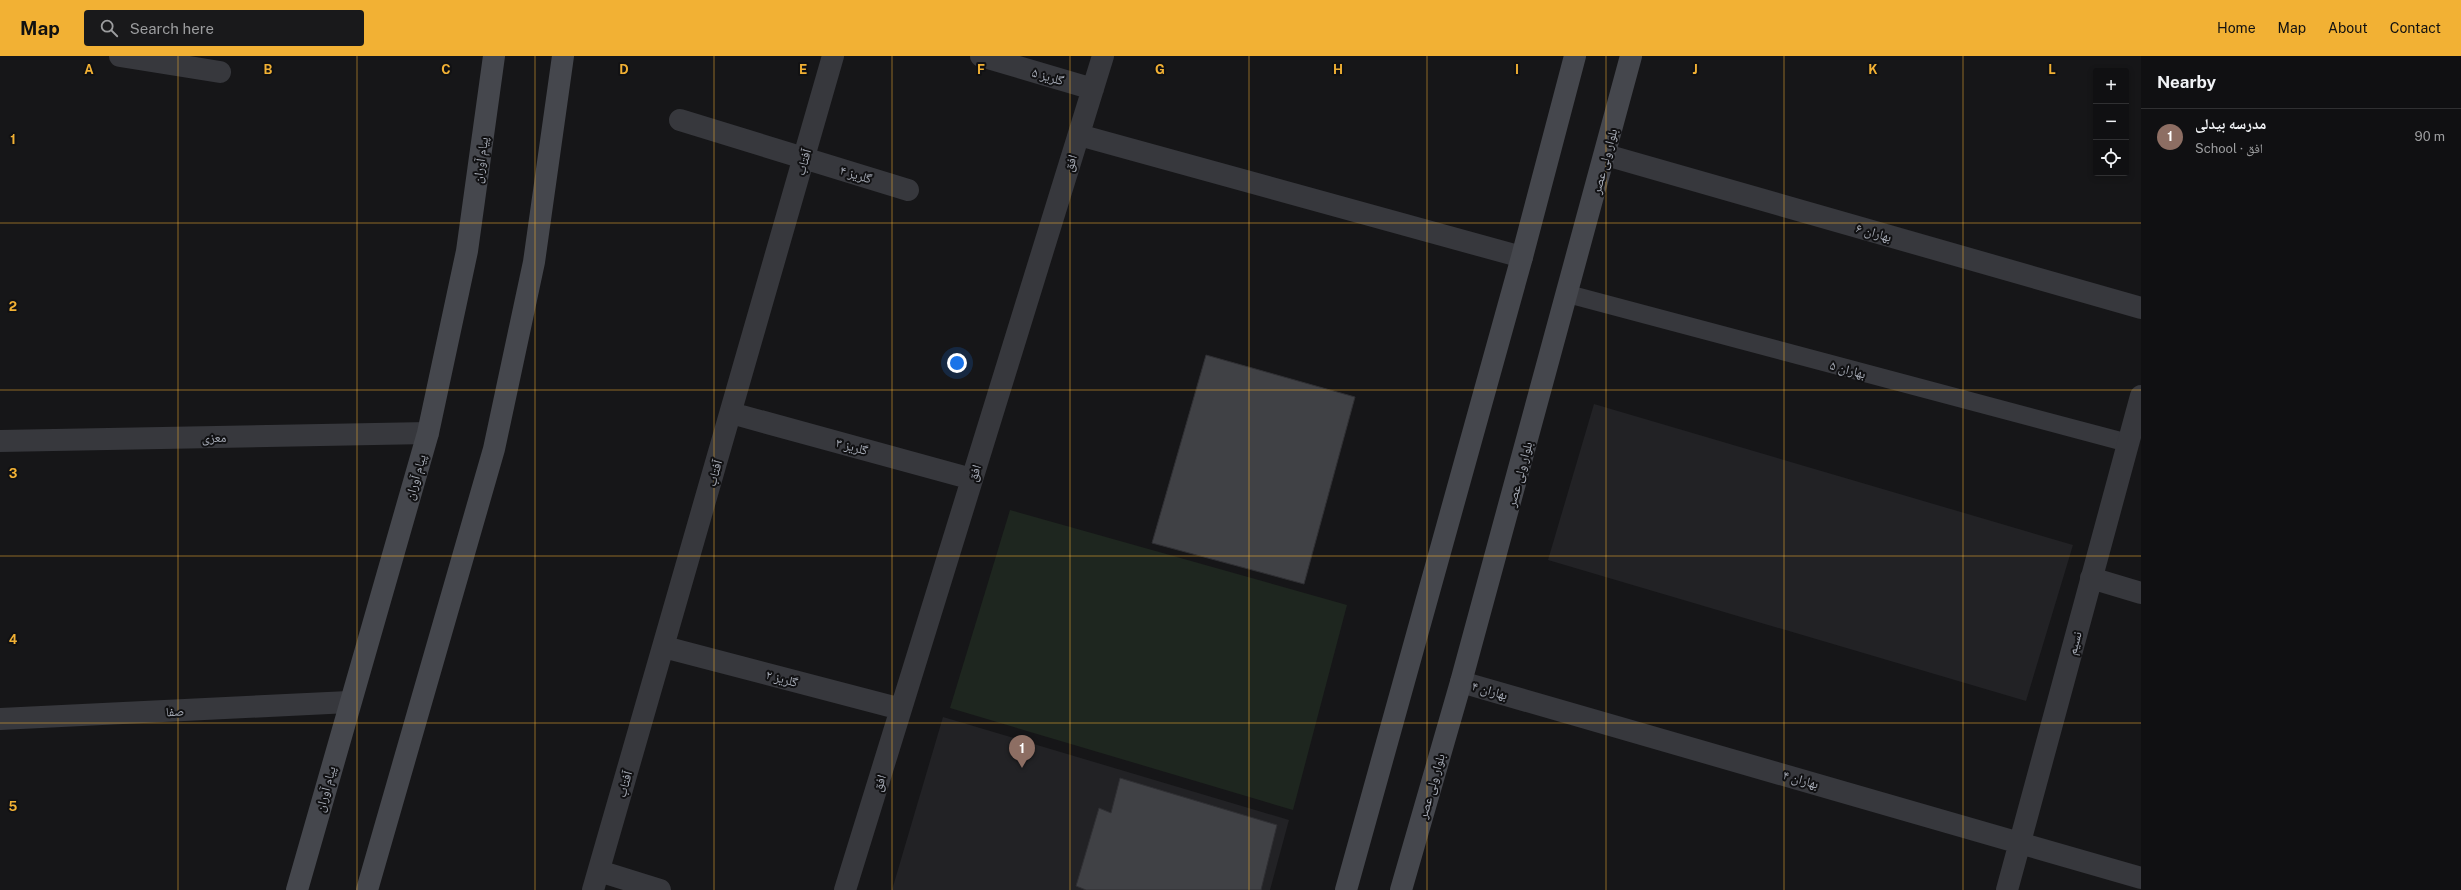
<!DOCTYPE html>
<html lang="en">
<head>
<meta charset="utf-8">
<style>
  body { margin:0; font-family:"Public Sans","Noto Naskh Arabic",sans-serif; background:#19191b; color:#f1f3f6 }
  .controls { position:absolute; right:12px; top:12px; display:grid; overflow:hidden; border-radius:4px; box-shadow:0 2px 6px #0003 }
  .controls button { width:36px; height:36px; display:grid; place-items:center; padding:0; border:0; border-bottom:1px solid #303032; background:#101012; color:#f1f3f6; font:20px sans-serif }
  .you { position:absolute; left:957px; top:307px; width:14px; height:14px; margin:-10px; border:3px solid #fff; border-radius:50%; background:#1a73e8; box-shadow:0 0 0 6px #1a73e833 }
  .badge { display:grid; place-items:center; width:26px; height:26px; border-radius:50%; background:#f2b134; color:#fff; font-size:13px; font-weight:700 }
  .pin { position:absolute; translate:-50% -33px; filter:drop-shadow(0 1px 2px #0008) }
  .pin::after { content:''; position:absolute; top:21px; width:14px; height:12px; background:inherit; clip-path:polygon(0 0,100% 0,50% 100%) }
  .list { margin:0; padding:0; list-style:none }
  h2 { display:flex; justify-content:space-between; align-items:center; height:52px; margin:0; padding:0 16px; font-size:17px }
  h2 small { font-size:13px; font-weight:400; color:#9c9d9f }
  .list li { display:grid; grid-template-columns:26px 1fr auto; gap:12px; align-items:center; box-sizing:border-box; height:56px; padding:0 16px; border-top:1px solid #303032 }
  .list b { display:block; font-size:15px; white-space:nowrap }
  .list p { margin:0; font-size:13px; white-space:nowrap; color:#9c9d9f }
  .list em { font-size:13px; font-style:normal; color:#9c9d9f }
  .icon { flex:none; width:22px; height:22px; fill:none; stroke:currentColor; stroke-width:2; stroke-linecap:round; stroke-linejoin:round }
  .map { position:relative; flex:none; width:2141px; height:834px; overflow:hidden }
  header { display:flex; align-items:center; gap:24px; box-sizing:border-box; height:56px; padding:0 20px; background:#f2b134; color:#111 }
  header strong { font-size:19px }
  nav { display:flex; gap:22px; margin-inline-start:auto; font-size:14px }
  .search { width:280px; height:36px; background:#19191b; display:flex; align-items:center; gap:10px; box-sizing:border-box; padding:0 14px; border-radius:4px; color:#9c9d9f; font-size:15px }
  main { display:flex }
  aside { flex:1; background:#101012 }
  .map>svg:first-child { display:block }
</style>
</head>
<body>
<header>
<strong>Map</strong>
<div class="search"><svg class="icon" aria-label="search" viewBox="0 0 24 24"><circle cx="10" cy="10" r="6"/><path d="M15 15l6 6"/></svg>Search here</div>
<nav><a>Home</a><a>Map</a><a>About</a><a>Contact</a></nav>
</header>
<main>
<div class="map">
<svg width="2141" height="834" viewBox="0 0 2141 834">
  <rect width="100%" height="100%" fill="#161618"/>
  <path fill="#222225" d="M 1594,348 L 2073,489 L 2026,645 L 1548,504 Z
    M 943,661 L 1289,764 L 1270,834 L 892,834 Z"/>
  <path fill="#1e261f" d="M 1010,454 L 1347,549 L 1293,754 L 950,652 Z"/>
  <path fill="#404145" stroke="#303034" d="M 1206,299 L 1355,341 L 1304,528 L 1152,487 Z
    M 1120,722 L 1277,769 L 1261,834 L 1086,834 L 1076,830 L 1099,752 L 1111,757 Z"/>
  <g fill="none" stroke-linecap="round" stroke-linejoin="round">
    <path stroke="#37383d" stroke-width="18" d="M 1568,238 L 2128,387"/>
    <path stroke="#37383d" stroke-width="22" d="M 120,0 L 220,16
      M 981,0 L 1093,33
      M 680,64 L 908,134
      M 1079,79 L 1522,201
      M 1606,99 L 2141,252
      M 731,357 L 972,423
      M 0,385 L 428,377
      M 2091,522 L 2141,537
      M 664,591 L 901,653
      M 1461,626 L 2141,822
      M 0,663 L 349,646
      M 599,815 L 660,834
      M 593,834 L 833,0
      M 845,834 L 1103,0
      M 2007,834 L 2141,340"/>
    <path stroke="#45474d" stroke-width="22" d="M 297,834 L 428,377 L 467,195 L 494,0
      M 367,834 L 494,393 L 534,206 L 563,0
      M 1346,834 L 1522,201 L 1575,0
      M 1401,834 L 1461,626 L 1631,0"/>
  </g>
  <path fill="none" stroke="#f2b134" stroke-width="1" stroke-opacity="0.55" d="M 178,0 L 178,834M 357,0 L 357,834M 535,0 L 535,834M 714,0 L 714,834M 892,0 L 892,834M 1070,0 L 1070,834M 1249,0 L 1249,834M 1427,0 L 1427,834M 1606,0 L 1606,834M 1784,0 L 1784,834M 1963,0 L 1963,834M 0,167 L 2141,167M 0,334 L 2141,334M 0,500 L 2141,500M 0,667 L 2141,667"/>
  <g text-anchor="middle" stroke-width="4" stroke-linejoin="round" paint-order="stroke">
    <g font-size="13" fill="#a8adb8" stroke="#111113">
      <text transform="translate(1048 20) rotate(16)" y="5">گلریز ۵</text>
      <text transform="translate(480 104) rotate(-82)" y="5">پیام آوران</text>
      <text transform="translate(1604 105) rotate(-75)" y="5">بلوار ولی عصر</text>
      <text transform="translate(803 106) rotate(-74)" y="5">آفتاب</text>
      <text transform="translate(1070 107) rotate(-73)" y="5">افق</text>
      <text transform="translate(856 118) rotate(17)" y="5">گلریز ۴</text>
      <text transform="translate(1874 176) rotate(16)" y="5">بهاران ۶</text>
      <text transform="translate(1848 313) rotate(15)" y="5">بهاران ۵</text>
      <text transform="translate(214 381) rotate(-1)" y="5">معزی</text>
      <text transform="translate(852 390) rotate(15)" y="5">گلریز ۳</text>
      <text transform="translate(714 417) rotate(-74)" y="5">آفتاب</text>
      <text transform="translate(974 417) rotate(-73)" y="5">افق</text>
      <text transform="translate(1519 418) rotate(-75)" y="5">بلوار ولی عصر</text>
      <text transform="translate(415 421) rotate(-74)" y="5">پیام آوران</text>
      <text transform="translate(2074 587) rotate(-75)" y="5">نسیم</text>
      <text transform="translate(782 622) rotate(15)" y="5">گلریز ۲</text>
      <text transform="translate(1490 634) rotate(16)" y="5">بهاران ۴</text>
      <text transform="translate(175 655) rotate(-3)" y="5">صفا</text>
      <text transform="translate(1801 723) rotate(16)" y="5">بهاران ۴</text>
      <text transform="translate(879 727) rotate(-73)" y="5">افق</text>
      <text transform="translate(624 728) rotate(-74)" y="5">آفتاب</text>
      <text transform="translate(1431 730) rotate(-74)" y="5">بلوار ولی عصر</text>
      <text transform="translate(325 733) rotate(-75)" y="5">پیام آوران</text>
    </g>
  </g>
  <g font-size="13" text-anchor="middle" font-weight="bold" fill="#f2b134" stroke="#111113" stroke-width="4" stroke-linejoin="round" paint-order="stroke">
    <text x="89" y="18">A</text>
    <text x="268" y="18">B</text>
    <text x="446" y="18">C</text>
    <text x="624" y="18">D</text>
    <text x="803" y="18">E</text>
    <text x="981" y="18">F</text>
    <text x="1160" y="18">G</text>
    <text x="1338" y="18">H</text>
    <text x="1517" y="18">I</text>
    <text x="1695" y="18">J</text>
    <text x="1873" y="18">K</text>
    <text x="2052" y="18">L</text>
    <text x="13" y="88">1</text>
    <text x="13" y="255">2</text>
    <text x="13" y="422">3</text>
    <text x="13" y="588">4</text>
    <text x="13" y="755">5</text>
  </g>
</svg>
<div class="controls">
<button>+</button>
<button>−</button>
<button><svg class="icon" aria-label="locate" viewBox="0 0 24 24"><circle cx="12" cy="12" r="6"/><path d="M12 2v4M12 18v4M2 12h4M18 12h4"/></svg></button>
</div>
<div class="you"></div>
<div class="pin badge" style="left:1022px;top:712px;background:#8d6e63">1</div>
</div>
<aside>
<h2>Nearby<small></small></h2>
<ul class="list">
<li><span class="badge" style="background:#8d6e63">1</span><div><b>مدرسه بیدلی</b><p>School · افق</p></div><em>90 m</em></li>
</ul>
</aside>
</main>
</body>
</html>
